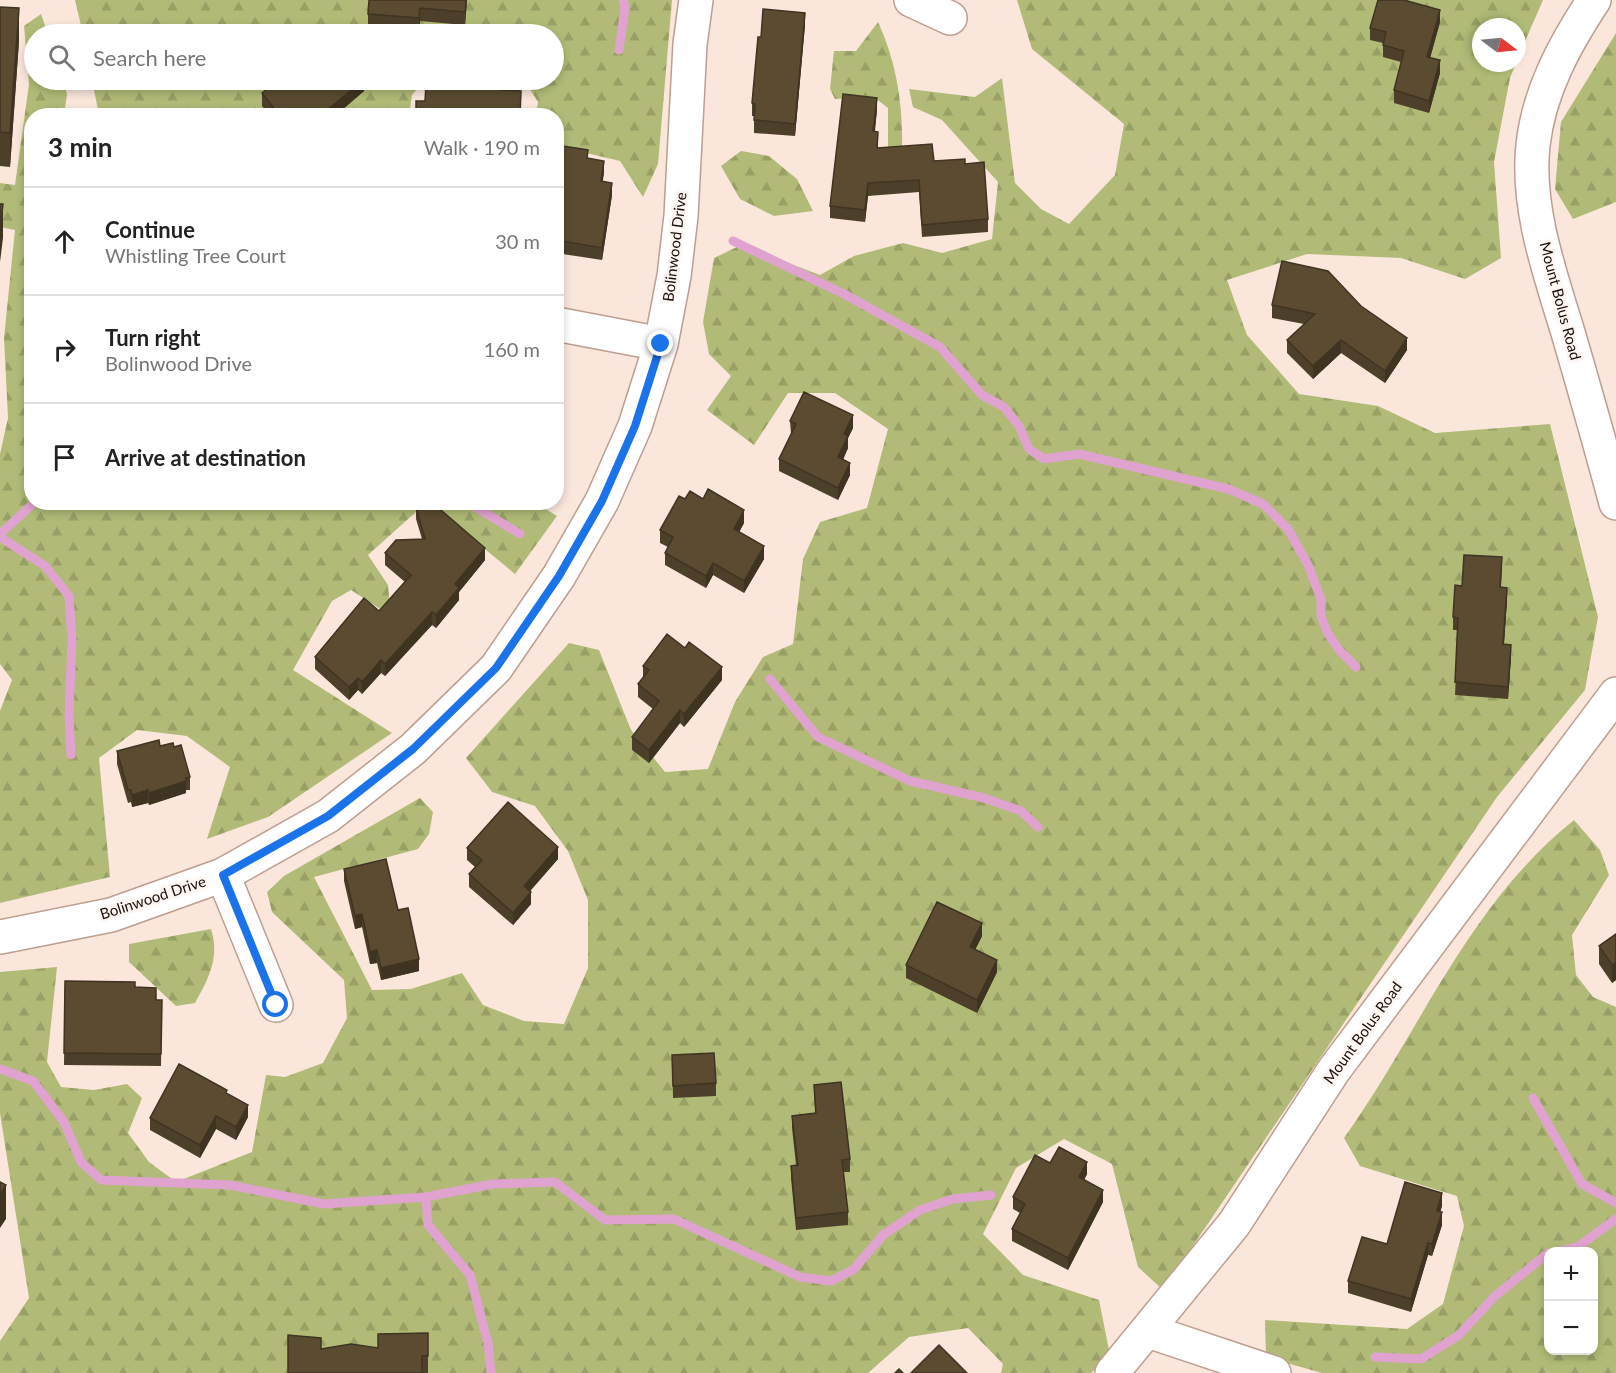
<!DOCTYPE html>
<html lang="en">
<head>
<meta charset="utf-8">
<style>
  body { margin:0; font-family:Lato,sans-serif; background:#f2f2f2; color:#222 }
  .controls { position:absolute; right:18px; bottom:18px; display:grid; overflow:hidden; border-radius:12px; box-shadow:0 3px 9px #0003 }
  .controls button { width:54px; height:54px; display:grid; place-items:center; padding:0; border:0; border-bottom:2px solid #e0e0e0; background:#fff; color:#222; font:30px sans-serif }
  .compass { position:absolute; left:1472px; top:18px; width:54px; height:54px; border-radius:50%; background:#fff; box-shadow:0 3px 9px #0003; rotate:106deg }
  .stop { position:absolute; width:18px; height:18px; margin:-14px; border:4px solid #1a73e8; border-radius:50%; background:#fff }
  .stop.end { background:#1a73e8; border-color:#fff; box-shadow:0 2px 6px #0008 }
  .list { margin:0; padding:0; list-style:none }
  h2 { display:flex; justify-content:space-between; align-items:center; height:78px; margin:0; padding:0 24px; font-size:26px }
  h2 small { font-size:20px; font-weight:400; color:#767676 }
  .list li { display:grid; grid-template-columns:39px 1fr auto; gap:18px; align-items:center; box-sizing:border-box; height:108px; padding:0 24px; border-top:2px solid #e0e0e0 }
  .list b { display:block; font-size:22px; white-space:nowrap }
  .list p { margin:0; font-size:20px; white-space:nowrap; color:#767676 }
  .list em { font-size:20px; font-style:normal; color:#767676 }
  .icon { flex:none; width:33px; height:33px; fill:none; stroke:currentColor; stroke-width:2; stroke-linecap:round; stroke-linejoin:round }
  .map { position:relative; flex:none; width:1616px; height:1373px; overflow:hidden }
  .search { position:absolute; background:#fff; box-shadow:0 3px 9px #0003; left:24px; top:24px; width:540px; height:66px; display:flex; align-items:center; gap:15px; box-sizing:border-box; padding:0 21px; border-radius:33px; color:#767676; font-size:22px }
  .panel { position:absolute; background:#fff; box-shadow:0 3px 9px #0003; left:24px; top:108px; width:540px; height:402px; border-radius:24px }
  .map>svg:first-child { display:block }
</style>
</head>
<body>
<div class="map">
<svg width="1616" height="1373" viewBox="0 0 1616 1373">
  <defs>
    <pattern id="forest-firs" width="22" height="20" patternUnits="userSpaceOnUse" patternTransform="scale(1.5)"><rect width="22" height="20" fill="#b1bb77"/><path d="M5 1l3.5 6h-7zM16 11l3.5 6h-7z" fill="#98a065"/></pattern>
  </defs>
  <rect width="100%" height="100%" fill="#fbe6dc"/>
  <path fill="url(#forest-firs)" fill-rule="evenodd" d="M 75,0 L 672,0 L 658,164 L 643,197 L 620,161 L 557,146 L 556,116 L 536,115 L 538,102 L 524,80 L 554,80 L 554,34 L 83,34 Z
    M 1017,0 L 1543,0 L 1517,60 L 1517,27 L 1481,27 L 1481,63 L 1516,63 L 1510,78 L 1494,162 L 1501,258 L 1465,279 L 1401,258 L 1307,254 L 1227,280 L 1247,335 L 1299,394 L 1378,406 L 1435,433 L 1550,424 L 1598,617 L 1585,690 L 1497,797 L 1163,1290 L 1138,1267 L 1112,1164 L 1064,1139 L 1016,1168 L 983,1234 L 1023,1275 L 1099,1300 L 1110,1355 L 1091,1373 L 1001,1373 L 1003,1364 L 968,1328 L 909,1337 L 868,1373 L 0,1373 L 0,1341 L 29,1298 L 0,1113 L 0,972 L 57,967 L 47,1062 L 61,1087 L 94,1090 L 127,1084 L 142,1098 L 128,1133 L 149,1162 L 176,1182 L 252,1152 L 266,1075 L 285,1077 L 323,1063 L 347,1018 L 344,980 L 272,912 L 267,892 L 284,876 L 420,798 L 433,812 L 429,834 L 418,849 L 314,877 L 372,990 L 411,989 L 462,973 L 483,1005 L 524,1021 L 564,1024 L 588,968 L 588,900 L 568,851 L 535,806 L 492,792 L 466,758 L 569,643 L 599,650 L 631,730 L 665,772 L 708,769 L 735,702 L 763,657 L 793,644 L 803,559 L 820,522 L 867,508 L 888,429 L 835,393 L 788,393 L 754,445 L 707,410 L 731,376 L 709,354 L 703,322 L 714,258 L 741,245 L 820,275 L 854,256 L 903,243 L 942,253 L 992,239 L 998,182 L 942,120 L 913,107 L 909,89 L 975,97 L 1002,78 L 1015,183 L 1041,209 L 1069,224 L 1115,175 L 1124,124 L 1032,49 Z
    M 41,14 L 48,34 L 34,34 L 34,80 L 63,80 L 67,94 L 64,115 L 32,116 L 32,327 L 27,357 L 32,370 L 32,502 L 426,503 L 368,555 L 388,585 L 391,616 L 351,590 L 332,601 L 293,670 L 392,733 L 268,817 L 207,839 L 230,767 L 187,736 L 137,730 L 99,758 L 110,877 L 0,903 L 0,711 L 12,680 L 0,664 L 0,454 L 8,418 L 4,338 L 15,230 L 0,227 L 0,183 L 15,185 L 29,84 L 24,26 Z
    M 878,22 C 899,67 905,118 901,167 L 888,170 L 888,108 L 874,97 L 835,99 L 830,89 L 834,51 L 856,51 Z
    M 1616,33 L 1616,202 L 1573,219 L 1555,189 L 1561,122 Z
    M 92,80 L 425,80 L 412,95 L 409,116 L 99,115 Z
    M 741,151 L 769,156 L 797,179 L 813,211 L 774,216 L 740,199 L 721,166 Z
    M 429,503 L 536,503 L 557,516 L 515,574 Z
    M 1574,820 L 1600,850 L 1609,875 L 1572,935 L 1576,975 L 1593,997 L 1616,1007 L 1616,1373 L 1322,1373 L 1266,1357 L 1265,1320 L 1407,1329 L 1443,1304 L 1464,1226 L 1457,1196 L 1360,1166 L 1344,1138 C 1421,1030 1468,905 1574,820 ZM 1548,1252 L 1594,1252 L 1594,1350 L 1548,1350 Z
    M 211,929 C 220,957 209,978 195,1003 L 176,1006 L 129,962 L 129,944 Z"/>
  <g fill="none" stroke-linecap="round" stroke-linejoin="round">
    <path stroke="#e0a3cf" stroke-width="9" d="M 619,50 L 625,8 L 623,0
      M 733,241 L 844,294 L 940,347 L 982,395 L 1004,407 L 1019,426 L 1029,449 L 1044,459 L 1079,454 L 1228,489 L 1263,504 L 1288,529 L 1308,565 L 1321,599 L 1321,616 L 1327,632 L 1339,650 L 1356,667
      M 203,502 L 218,502
      M 467,502 L 520,534
      M 0,534 L 35,502
      M 0,537 L 45,566 L 69,596 L 72,640 L 69,715 L 71,755
      M 770,679 L 818,737 L 910,781 L 984,798 L 1021,811 L 1038,827
      M 0,1069 L 33,1081 L 64,1122 L 81,1162 L 101,1180 L 230,1185 L 324,1204 L 426,1197 L 493,1184 L 555,1182 L 605,1220 L 674,1219 L 800,1277 L 831,1281 L 854,1269 L 883,1235 L 920,1210 L 953,1199 L 991,1195
      M 1533,1098 L 1582,1184 L 1616,1203
      M 426,1197 L 428,1225 L 470,1275 L 488,1343 L 491,1373
      M 1556,1252 L 1579,1246 L 1616,1219
      M 1375,1357 L 1421,1359 L 1459,1335 L 1495,1296 L 1548,1253"/>
    <g stroke="#be9e8e" stroke-width="36">
      <path id="minor" d="M 911,0 L 950,18
        M 1594,0 C 1565,44 1539,91 1533,145 C 1526,209 1551,276 1569,336 C 1585,391 1601,447 1616,503
        M 556,324 L 661,344
        M 223,875 L 276,1005
        M 0,937 L 111,915 L 223,875 L 328,816 L 413,749 L 496,668 L 559,576 L 602,501 L 635,426 L 661,344 L 674,276 L 681,216 L 690,44 L 696,0
        M 1148,1331 L 1274,1373
        M 1112,1373 L 1234,1224 L 1334,1070 L 1616,694"/>
    </g>
    <use href="#minor" stroke="#fff" stroke-width="33"/>
  </g>
  <path fill="#4d402a" d="M 467,0 L 465,25 L 420,21 L 419,31 L 368,27 L 368,14 Z
    M 0,7 L 19,41 L 10,167 L 0,166 Z
    M 1440,22 L 1430,58 L 1440,73 L 1429,113 L 1394,103 L 1394,90 L 1401,62 L 1383,57 L 1383,43 L 1370,40 L 1370,28 Z
    M 805,25 L 795,136 L 754,133 L 754,116 L 752,116 L 752,103 L 761,37 Z
    M 364,80 L 364,91 L 335,116 L 270,116 L 262,106 L 262,93 Z
    M 877,110 L 875,131 L 878,144 L 878,148 L 934,161 L 965,164 L 988,219 L 988,232 L 922,237 L 919,192 L 868,196 L 865,222 L 830,218 L 830,206 Z
    M 556,145 L 588,158 L 604,173 L 602,181 L 612,195 L 602,260 L 556,253 Z
    M 1272,305 L 1361,306 L 1407,350 L 1385,383 L 1341,353 L 1313,379 L 1287,353 L 1287,340 L 1304,324 L 1272,318 Z
    M 790,421 L 853,428 L 848,438 L 848,448 L 843,460 L 850,475 L 838,500 L 779,471 L 779,459 L 791,434 Z
    M 685,499 L 744,523 L 739,532 L 764,559 L 744,593 L 713,575 L 706,588 L 665,565 L 665,553 L 668,547 L 660,543 L 660,530 Z
    M 416,507 L 485,560 L 459,592 L 459,600 L 436,628 L 432,625 L 385,676 L 381,673 L 362,694 L 358,690 L 349,700 L 315,669 L 315,657 L 379,611 L 405,582 L 385,565 L 385,553 L 422,539 L 416,519 Z
    M 1502,569 L 1501,587 L 1507,600 L 1504,644 L 1511,657 L 1508,699 L 1455,695 L 1458,630 L 1453,630 L 1453,617 L 1462,586 Z
    M 643,666 L 722,680 L 684,727 L 680,723 L 649,763 L 632,750 L 632,737 L 653,709 L 638,697 L 638,684 L 643,678 Z
    M 160,746 L 174,747 L 190,777 L 190,790 L 186,790 L 186,793 L 149,805 L 148,803 L 132,807 L 131,802 L 128,803 L 117,764 L 117,751 Z
    M 467,848 L 558,859 L 530,891 L 531,904 L 513,925 L 469,887 L 469,874 L 475,867 L 467,860 Z
    M 344,869 L 398,910 L 419,971 L 381,980 L 377,963 L 370,964 L 362,927 L 355,929 L 344,881 Z
    M 1616,934 L 1616,980 L 1612,983 L 1599,964 L 1599,946 Z
    M 982,936 L 975,950 L 997,972 L 977,1013 L 906,978 L 906,965 Z
    M 65,981 L 135,987 L 156,1000 L 162,1000 L 161,1066 L 64,1065 Z
    M 672,1055 L 716,1083 L 716,1096 L 673,1098 Z
    M 814,1085 L 850,1159 L 850,1172 L 843,1172 L 848,1212 L 848,1225 L 796,1230 L 791,1178 L 791,1166 L 796,1165 L 792,1128 L 792,1116 L 815,1113 Z
    M 227,1093 L 248,1117 L 236,1140 L 216,1129 L 200,1158 L 150,1130 L 150,1118 Z
    M 1050,1163 L 1087,1174 L 1084,1180 L 1103,1202 L 1068,1270 L 1012,1241 L 1012,1229 L 1020,1213 L 1013,1209 L 1013,1197 Z
    M 1442,1206 L 1440,1212 L 1442,1225 L 1432,1256 L 1428,1255 L 1411,1312 L 1348,1293 L 1348,1281 L 1387,1244 Z
    M 378,1334 L 428,1356 L 428,1373 L 288,1373 L 321,1349 L 378,1348 Z"/>
  <path fill="#3f3422" d="M 466,0 L 467,0 L 465,25 L 465,12 Z
    M 19,8 L 19,41 L 10,167 L 10,133 Z
    M 420,8 L 420,21 L 419,31 L 419,18 Z
    M 1440,10 L 1440,22 L 1427,69 L 1427,57 Z
    M 805,13 L 805,25 L 795,136 L 795,124 Z
    M 1440,60 L 1440,73 L 1429,113 L 1429,101 Z
    M 363,80 L 364,80 L 364,91 L 335,116 L 320,116 Z
    M 877,98 L 877,110 L 873,144 L 873,131 Z
    M 604,161 L 604,173 L 601,193 L 601,181 Z
    M 612,183 L 612,195 L 602,260 L 602,248 Z
    M 868,183 L 868,196 L 865,222 L 865,210 Z
    M 3,204 L 3,238 L 0,262 L 0,229 Z
    M 1407,338 L 1407,350 L 1385,383 L 1385,371 Z
    M 1341,340 L 1341,353 L 1313,379 L 1313,366 Z
    M 853,415 L 853,428 L 848,438 L 848,448 L 838,470 L 838,457 L 844,434 Z
    M 850,463 L 850,475 L 838,500 L 838,488 Z
    M 744,510 L 744,523 L 734,542 L 734,529 Z
    M 764,546 L 764,559 L 744,593 L 744,581 Z
    M 485,548 L 485,560 L 459,592 L 459,600 L 436,628 L 436,615 L 455,584 Z
    M 713,563 L 713,575 L 706,588 L 706,576 Z
    M 1507,588 L 1507,600 L 1503,657 L 1503,644 Z
    M 432,612 L 432,625 L 385,676 L 385,664 Z
    M 1511,645 L 1511,657 L 1508,699 L 1508,687 Z
    M 381,660 L 381,673 L 362,694 L 362,682 Z
    M 722,667 L 722,680 L 684,727 L 684,714 Z
    M 358,678 L 358,690 L 349,700 L 349,687 Z
    M 680,710 L 680,723 L 649,763 L 649,750 Z
    M 186,781 L 186,793 L 149,805 L 149,793 Z
    M 148,790 L 148,803 L 132,807 L 132,795 Z
    M 558,847 L 558,859 L 524,898 L 524,886 Z
    M 531,892 L 531,904 L 513,925 L 513,913 Z
    M 362,914 L 362,927 L 355,929 L 355,916 Z
    M 982,923 L 982,936 L 970,960 L 970,947 Z
    M 377,950 L 377,963 L 370,964 L 370,952 Z
    M 419,959 L 419,971 L 381,980 L 381,968 Z
    M 997,960 L 997,972 L 977,1013 L 977,1000 Z
    M 1616,962 L 1616,980 L 1612,983 L 1612,965 Z
    M 248,1105 L 248,1117 L 236,1140 L 236,1127 Z
    M 216,1116 L 216,1129 L 200,1158 L 200,1145 Z
    M 1087,1162 L 1087,1174 L 1079,1190 L 1079,1177 Z
    M 6,1185 L 6,1219 L 0,1228 L 0,1195 Z
    M 1103,1190 L 1103,1202 L 1068,1270 L 1068,1258 Z
    M 1442,1193 L 1442,1206 L 1437,1223 L 1437,1211 Z
    M 1442,1212 L 1442,1225 L 1432,1256 L 1432,1244 Z
    M 1428,1243 L 1428,1255 L 1411,1312 L 1411,1299 Z"/>
  <path fill="#5a4b31" stroke="#3f3422" stroke-width="1.5" d="M 369,0 L 466,0 L 465,12 L 420,8 L 419,18 L 368,14 Z
    M 1378,0 L 1404,0 L 1440,10 L 1427,57 L 1440,60 L 1429,101 L 1394,90 L 1404,51 L 1383,45 L 1386,32 L 1370,28 Z
    M 0,7 L 19,8 L 10,133 L 0,132 Z
    M 763,9 L 805,13 L 795,124 L 754,120 L 755,104 L 752,103 L 758,37 L 761,37 Z
    M 278,80 L 363,80 L 320,116 L 280,116 L 262,93 Z
    M 472,80 L 502,80 L 501,90 L 521,91 L 520,116 L 416,116 L 416,101 L 425,101 L 426,85 L 472,88 Z
    M 843,94 L 877,98 L 873,131 L 878,132 L 877,148 L 932,144 L 934,161 L 965,159 L 965,164 L 984,162 L 988,219 L 922,225 L 919,180 L 868,183 L 865,210 L 830,206 Z
    M 556,145 L 588,150 L 587,158 L 604,161 L 601,181 L 612,183 L 602,248 L 556,240 Z
    M 0,204 L 3,204 L 0,229 Z
    M 1282,261 L 1328,271 L 1361,306 L 1407,338 L 1385,371 L 1341,340 L 1313,366 L 1287,340 L 1315,314 L 1272,305 Z
    M 804,392 L 853,415 L 844,434 L 848,436 L 838,457 L 850,463 L 838,488 L 779,459 L 796,424 L 790,421 Z
    M 708,489 L 744,510 L 734,529 L 764,546 L 744,581 L 713,563 L 706,576 L 665,553 L 673,537 L 660,530 L 679,496 L 685,499 L 690,491 L 703,499 Z
    M 435,505 L 485,548 L 455,584 L 459,588 L 436,615 L 432,612 L 385,664 L 381,660 L 362,682 L 358,678 L 349,687 L 315,657 L 364,598 L 379,611 L 411,575 L 385,553 L 396,540 L 425,539 L 416,507 Z
    M 1464,555 L 1502,557 L 1500,587 L 1507,588 L 1503,644 L 1511,645 L 1508,687 L 1455,682 L 1458,618 L 1453,617 L 1455,585 L 1462,586 Z
    M 667,634 L 685,648 L 689,642 L 722,667 L 684,714 L 680,710 L 649,750 L 632,737 L 659,701 L 638,684 L 649,670 L 643,666 Z
    M 159,740 L 160,746 L 173,743 L 174,747 L 181,745 L 190,777 L 186,778 L 186,781 L 149,793 L 148,790 L 132,795 L 131,790 L 128,790 L 117,751 Z
    M 508,802 L 558,847 L 524,886 L 531,892 L 513,913 L 469,874 L 482,860 L 467,848 Z
    M 386,859 L 398,910 L 408,908 L 419,959 L 381,968 L 377,950 L 370,952 L 362,914 L 355,916 L 344,869 Z
    M 937,902 L 982,923 L 970,947 L 997,960 L 977,1000 L 906,965 Z
    M 1616,934 L 1616,962 L 1612,965 L 1599,946 Z
    M 65,981 L 135,982 L 135,987 L 156,988 L 156,1000 L 162,1000 L 161,1054 L 64,1053 Z
    M 714,1053 L 716,1083 L 673,1086 L 672,1055 Z
    M 179,1064 L 227,1090 L 226,1093 L 248,1105 L 236,1127 L 216,1116 L 200,1145 L 150,1118 Z
    M 841,1082 L 850,1159 L 842,1160 L 848,1212 L 796,1218 L 791,1166 L 798,1165 L 792,1116 L 816,1113 L 814,1085 Z
    M 1059,1147 L 1087,1162 L 1079,1177 L 1103,1190 L 1068,1258 L 1012,1229 L 1025,1204 L 1013,1197 L 1035,1155 L 1050,1163 Z
    M 0,1182 L 6,1185 L 0,1195 Z
    M 1405,1182 L 1442,1193 L 1437,1211 L 1442,1212 L 1432,1244 L 1428,1243 L 1411,1299 L 1348,1281 L 1362,1237 L 1387,1244 Z
    M 428,1333 L 428,1356 L 422,1356 L 422,1373 L 288,1373 L 288,1335 L 321,1338 L 321,1349 L 351,1344 L 378,1348 L 378,1334 Z
    M 939,1345 L 967,1373 L 911,1373 Z
    M 899,1369 L 903,1373 L 895,1373 Z"/>
  <g fill="none" stroke-linecap="round" stroke-linejoin="round">
    <path stroke="#1a73e8" stroke-width="8" d="M 276,1005 L 223,875 L 328,816 L 413,749 L 496,668 L 559,576 L 602,501 L 635,426 L 661,344"/>
  </g>
  <g text-anchor="middle" stroke-width="6" stroke-linejoin="round" paint-order="stroke">
    <g font-size="15" fill="#190d08" stroke="#fdf6f3">
      <text transform="translate(675 247) rotate(-83)" y="5">Bolinwood Drive</text>
      <text transform="translate(1560 301) rotate(75)" y="5">Mount Bolus Road</text>
      <text transform="translate(153 898) rotate(-18)" y="5">Bolinwood Drive</text>
      <text transform="translate(1363 1033) rotate(-54)" y="5">Mount Bolus Road</text>
    </g>
  </g>
</svg>
<div class="controls">
<button>+</button>
<button>−</button>
</div>
<svg class="compass" viewBox="-18 -18 36 36"><path d="M0-13l5 13h-10z" fill="#e53935"/><path d="M0 13l5-13h-10z" fill="#767676"/></svg>
<div class="stop" style="left:276px;top:1005px"></div>
<div class="stop end" style="left:661px;top:344px"></div>
<div class="search"><svg class="icon" aria-label="search" viewBox="0 0 24 24"><circle cx="10" cy="10" r="6"/><path d="M15 15l6 6"/></svg>Search here</div>
<section class="panel">
<h2>3 min<small>Walk · 190 m</small></h2>
<ul class="list">
<li><svg class="icon" aria-label="ahead" viewBox="0 0 24 24"><path d="M12 20V5M6 11l6-6 6 6"/></svg><div><b>Continue</b><p>Whistling Tree Court</p></div><em>30 m</em></li>
<li><svg class="icon" aria-label="right" viewBox="0 0 24 24"><path d="M7 20v-9h11M14 6l5 5-5 5"/></svg><div><b>Turn right</b><p>Bolinwood Drive</p></div><em>160 m</em></li>
<li><svg class="icon" aria-label="arrive" viewBox="0 0 24 24"><path d="M6 21V4h12l-3 4 3 4H6"/></svg><div><b>Arrive at destination</b></div></li>
</ul>
</section>
</div>
</body>
</html>
